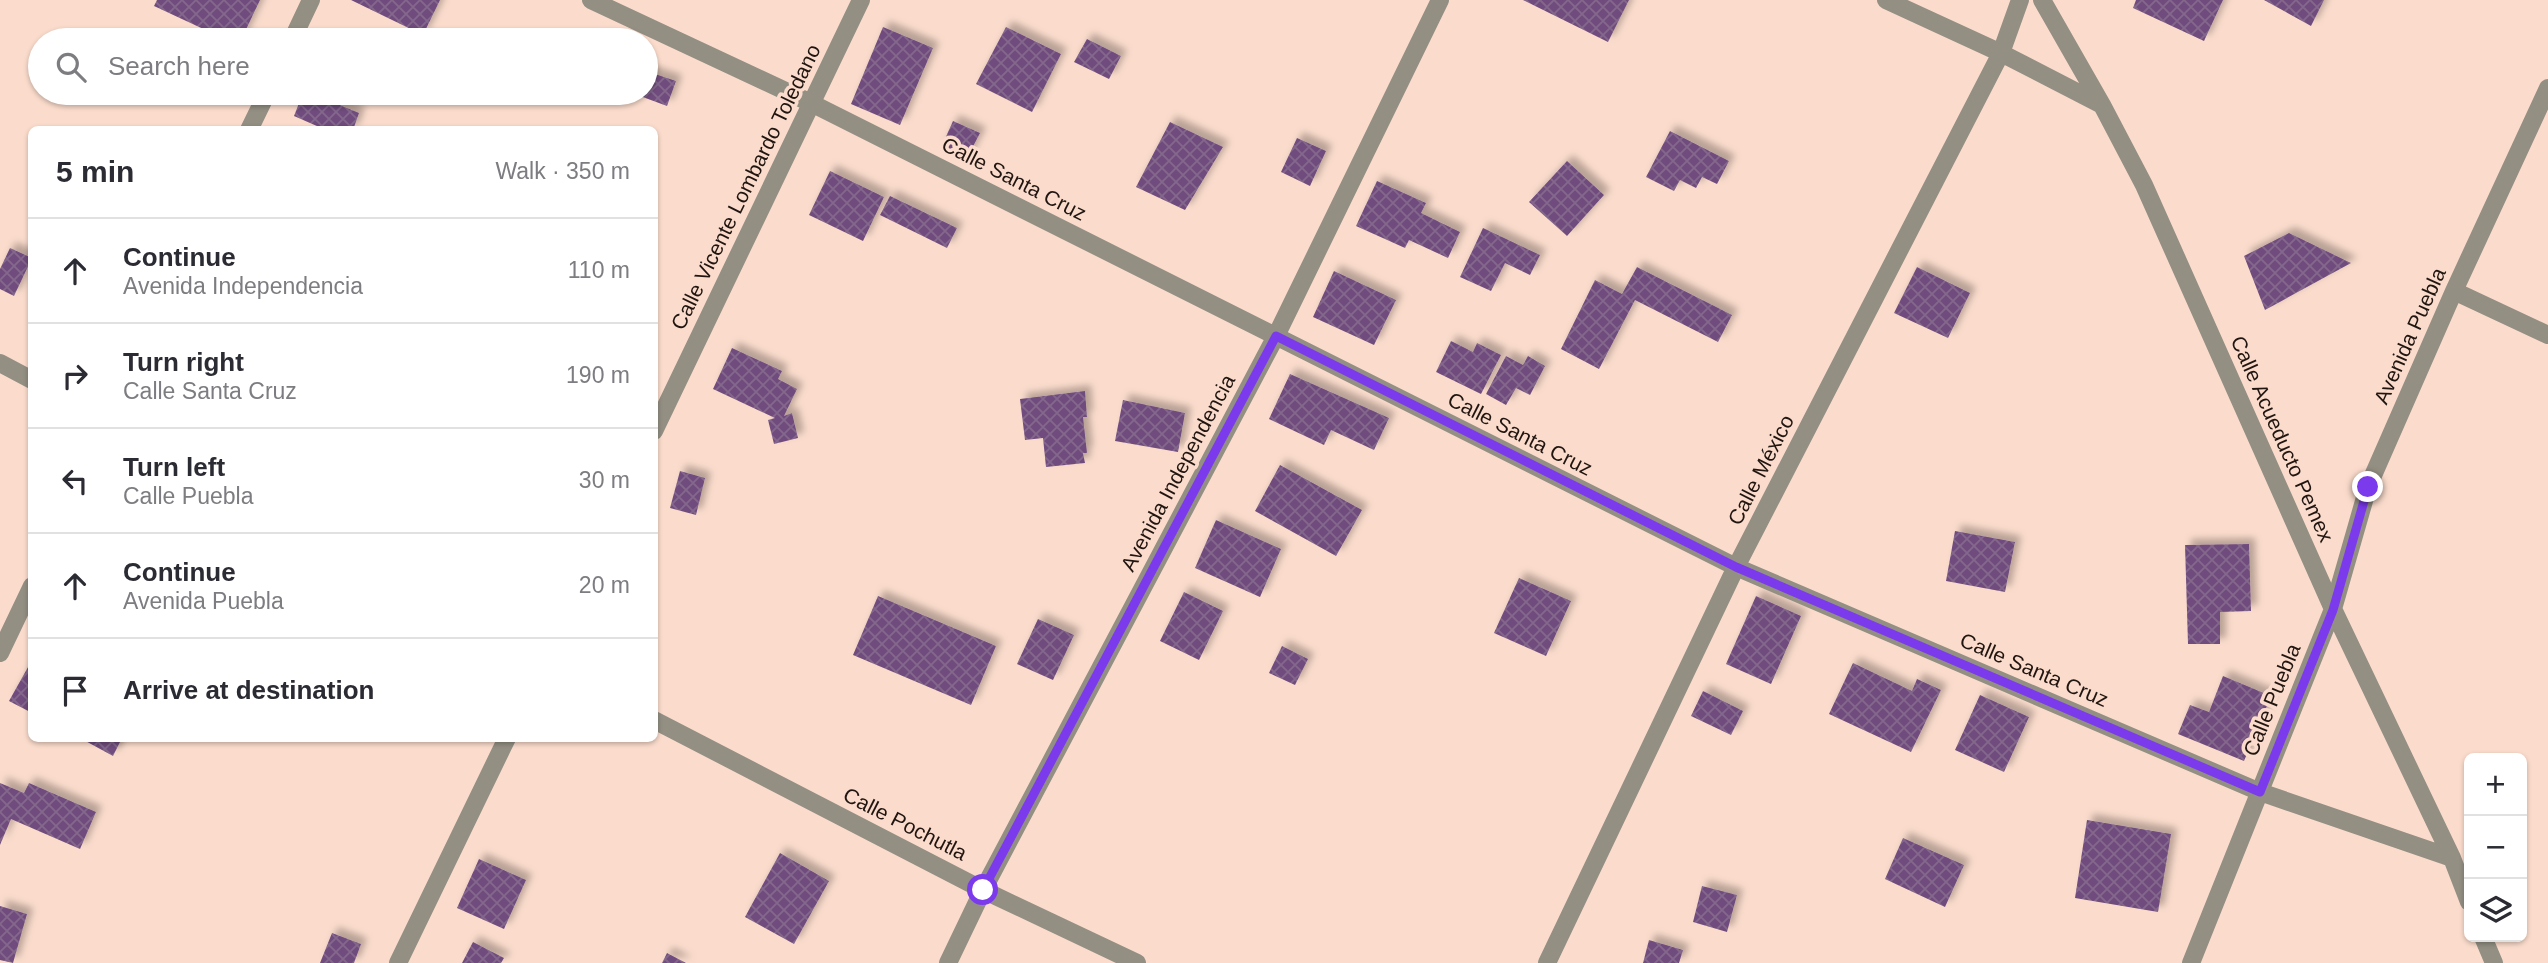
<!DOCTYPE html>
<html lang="en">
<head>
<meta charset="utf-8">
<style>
  body { margin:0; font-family:Helvetica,sans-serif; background:#f7f7f7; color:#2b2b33 }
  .controls { position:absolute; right:21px; bottom:21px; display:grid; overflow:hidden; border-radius:10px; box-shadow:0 2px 5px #0004 }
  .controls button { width:63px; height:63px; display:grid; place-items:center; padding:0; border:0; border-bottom:2px solid #e1e1e2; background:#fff; color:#2b2b33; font:35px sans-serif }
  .stop { position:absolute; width:21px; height:21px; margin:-16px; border:5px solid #7c3aed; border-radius:50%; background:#fff }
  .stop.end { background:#7c3aed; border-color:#fff; box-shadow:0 2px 7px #0008 }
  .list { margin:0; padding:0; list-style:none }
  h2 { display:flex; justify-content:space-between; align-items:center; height:91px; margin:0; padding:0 28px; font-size:30px }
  h2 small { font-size:23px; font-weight:400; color:#7c7c81 }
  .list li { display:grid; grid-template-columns:46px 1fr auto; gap:21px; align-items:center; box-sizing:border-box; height:105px; padding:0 28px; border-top:2px solid #e1e1e2 }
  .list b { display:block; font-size:26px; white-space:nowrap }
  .list p { margin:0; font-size:23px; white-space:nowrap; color:#7c7c81 }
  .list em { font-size:23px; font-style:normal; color:#7c7c81 }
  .icon { flex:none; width:38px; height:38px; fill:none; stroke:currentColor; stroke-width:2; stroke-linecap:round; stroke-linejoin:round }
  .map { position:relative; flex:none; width:2548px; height:963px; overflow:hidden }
  .search { position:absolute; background:#fff; box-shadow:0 2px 5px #0004; left:28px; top:28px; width:630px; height:77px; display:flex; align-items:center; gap:18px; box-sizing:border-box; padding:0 24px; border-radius:38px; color:#7c7c81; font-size:26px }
  .panel { position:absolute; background:#fff; box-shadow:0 2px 5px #0004; left:28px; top:126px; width:630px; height:616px; border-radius:10px }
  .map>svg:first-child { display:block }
</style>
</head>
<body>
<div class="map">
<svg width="2548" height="963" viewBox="0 0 2548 963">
  <defs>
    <pattern id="building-cross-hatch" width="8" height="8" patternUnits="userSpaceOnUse" patternTransform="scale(1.75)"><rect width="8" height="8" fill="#704c7d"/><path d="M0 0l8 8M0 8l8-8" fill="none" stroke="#83678c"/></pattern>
    <filter id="shadow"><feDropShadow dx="6" dy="-6" stdDeviation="3.5" flood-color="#0004"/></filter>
  </defs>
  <rect width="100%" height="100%" fill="#fbdccc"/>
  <path fill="url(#building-cross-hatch)" filter="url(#shadow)" d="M 157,0 L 260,0 L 241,40 L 227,40 L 154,6 Z
    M 351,0 L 440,0 L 423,35 Z
    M 1523,0 L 1629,0 L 1608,42 Z
    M 2136,0 L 2223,0 L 2204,41 L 2133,8 Z
    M 2264,0 L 2324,0 L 2311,26 Z
    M 883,27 L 933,48 L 900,125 L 851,104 Z
    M 1006,27 L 1061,54 L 1032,112 L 976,84 Z
    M 1087,39 L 1121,56 L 1109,79 L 1074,62 Z
    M 646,71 L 676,81 L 667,106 L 632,93 L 646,93 Z
    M 303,93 L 311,93 L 359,113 L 353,130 L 326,130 L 294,116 Z
    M 953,121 L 980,133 L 966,160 L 940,150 Z
    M 1170,122 L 1223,147 L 1185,210 L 1136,187 Z
    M 1670,131 L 1729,161 L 1717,184 L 1702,177 L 1696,188 L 1680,180 L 1674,191 L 1646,177 Z
    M 1297,138 L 1326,151 L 1310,186 L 1281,172 Z
    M 1567,161 L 1604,195 L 1567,236 L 1529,202 Z
    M 830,171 L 884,197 L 863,241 L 809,215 Z
    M 1377,181 L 1426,203 L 1421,213 L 1460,232 L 1448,258 L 1409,240 L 1405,248 L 1356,226 Z
    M 890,196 L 957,228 L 947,248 L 880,215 Z
    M 1483,228 L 1540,255 L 1530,275 L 1505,263 L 1491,291 L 1460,277 Z
    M 2289,233 L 2351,263 L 2265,310 L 2244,256 Z
    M 10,248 L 32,258 L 14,296 L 0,289 L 0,269 Z
    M 1637,267 L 1732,315 L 1718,342 L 1635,300 L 1599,369 L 1561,349 L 1595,280 L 1622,294 Z
    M 1917,267 L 1970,293 L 1948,338 L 1894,313 Z
    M 1334,271 L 1396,300 L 1374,345 L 1313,317 Z
    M 1451,341 L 1473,352 L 1477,343 L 1501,355 L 1481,394 L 1436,372 Z
    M 732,348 L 782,371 L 778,379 L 797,389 L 784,416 L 792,413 L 798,438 L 774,444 L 768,420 L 775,418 L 713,389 Z
    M 1506,356 L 1523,365 L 1528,356 L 1545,366 L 1530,395 L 1516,388 L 1506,405 L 1486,394 Z
    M 1290,374 L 1389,418 L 1374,450 L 1331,430 L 1324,445 L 1269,419 Z
    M 1085,391 L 1087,417 L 1083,417 L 1087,453 L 1083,453 L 1085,463 L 1046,467 L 1043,438 L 1025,440 L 1020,399 Z
    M 1123,400 L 1185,413 L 1178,452 L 1115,441 Z
    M 1280,465 L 1362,510 L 1336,556 L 1255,511 Z
    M 680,471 L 705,478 L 696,515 L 670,508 Z
    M 1216,520 L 1281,549 L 1260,597 L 1195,568 Z
    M 1955,531 L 2015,542 L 2005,592 L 1946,581 Z
    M 2249,544 L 2251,611 L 2220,612 L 2220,644 L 2188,644 L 2185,545 Z
    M 1519,578 L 1571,601 L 1546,656 L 1494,633 Z
    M 1184,592 L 1223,611 L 1199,660 L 1160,641 Z
    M 878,596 L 996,646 L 971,705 L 853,655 Z
    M 1756,596 L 1801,616 L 1771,684 L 1726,664 Z
    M 1038,619 L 1074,635 L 1053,680 L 1017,664 Z
    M 1282,646 L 1308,659 L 1295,685 L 1269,673 Z
    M 32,660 L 32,713 L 9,701 Z
    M 1853,663 L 1912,691 L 1917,679 L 1941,690 L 1911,752 L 1829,714 Z
    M 2223,676 L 2271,696 L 2244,761 L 2178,734 L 2190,705 L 2209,712 Z
    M 1703,691 L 1743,711 L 1731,735 L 1691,716 Z
    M 1980,695 L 2029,717 L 2004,772 L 1955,750 Z
    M 80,738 L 122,738 L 113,756 Z
    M 0,783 L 24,793 L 29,783 L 96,812 L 80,849 L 11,819 L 0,845 Z
    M 2087,820 L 2171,834 L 2158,912 L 2075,898 Z
    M 1903,838 L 1964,865 L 1945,907 L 1885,879 Z
    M 780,853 L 829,881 L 794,944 L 745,917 Z
    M 479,859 L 526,880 L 504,929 L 457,908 Z
    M 1702,886 L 1737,895 L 1727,932 L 1693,922 Z
    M 0,906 L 27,914 L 13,963 L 0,960 Z
    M 332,933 L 361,944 L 354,963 L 320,963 Z
    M 1649,940 L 1683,950 L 1679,963 L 1643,963 Z
    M 473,942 L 504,958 L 501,963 L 462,963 Z
    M 667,953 L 686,963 L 662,963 Z"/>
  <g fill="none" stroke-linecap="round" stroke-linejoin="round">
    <path stroke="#938f83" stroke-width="18" d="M 591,0 L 811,103 L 1736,567 L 2260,792 L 2452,858
      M 1886,0 L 2001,53 L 2102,105
      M 2042,0 L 2102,105 L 2144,185 L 2333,609 L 2452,858 L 2469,902
      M 292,40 L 311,0
      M 249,130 L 267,93
      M 2454,291 L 2548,335
      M 0,363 L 32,380
      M 654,431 L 861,0
      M 0,653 L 32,586
      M 654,720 L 983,890 L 1137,963
      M 2483,937 L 2494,963
      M 398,963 L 507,738
      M 948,963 L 983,890 L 1276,336 L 1440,0
      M 1547,963 L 1736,567 L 2001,53 L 2020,0
      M 2191,963 L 2333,609 L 2368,487 L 2454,291 L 2548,88"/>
  </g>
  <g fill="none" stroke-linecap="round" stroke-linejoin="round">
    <path stroke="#7c3aed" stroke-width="9" d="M 983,890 L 1276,336 L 1736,567 L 2260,792 L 2333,610 L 2368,487"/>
  </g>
  <g text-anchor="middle" stroke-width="7" stroke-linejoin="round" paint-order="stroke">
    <g font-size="21" fill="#201510" stroke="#fbdccc">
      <text transform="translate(1014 179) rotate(27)" y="7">Calle Santa Cruz</text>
      <text transform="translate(746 187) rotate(-64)" y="7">Calle Vicente Lombardo Toledano</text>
      <text transform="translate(2410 336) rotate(-66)" y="7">Avenida Puebla</text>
      <text transform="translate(1520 434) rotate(27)" y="7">Calle Santa Cruz</text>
      <text transform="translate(2282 439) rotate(66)" y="7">Calle Acueducto Pemex</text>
      <text transform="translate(1761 470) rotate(-63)" y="7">Calle México</text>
      <text transform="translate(1178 473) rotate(-62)" y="7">Avenida Independencia</text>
      <text transform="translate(2034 670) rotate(23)" y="7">Calle Santa Cruz</text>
      <text transform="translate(2272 700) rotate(-68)" y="7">Calle Puebla</text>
      <text transform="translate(905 824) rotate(27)" y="7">Calle Pochutla</text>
    </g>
  </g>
</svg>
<div class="controls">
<button>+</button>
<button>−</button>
<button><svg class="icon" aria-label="layers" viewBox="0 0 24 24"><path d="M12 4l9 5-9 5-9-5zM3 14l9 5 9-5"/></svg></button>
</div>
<div class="stop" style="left:983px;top:890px"></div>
<div class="stop end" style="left:2368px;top:487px"></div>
<div class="search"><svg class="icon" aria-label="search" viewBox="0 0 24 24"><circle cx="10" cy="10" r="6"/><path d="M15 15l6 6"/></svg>Search here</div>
<section class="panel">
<h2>5 min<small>Walk · 350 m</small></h2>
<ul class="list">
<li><svg class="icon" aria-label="ahead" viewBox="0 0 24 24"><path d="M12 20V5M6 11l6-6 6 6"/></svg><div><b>Continue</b><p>Avenida Independencia</p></div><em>110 m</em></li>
<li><svg class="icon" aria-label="right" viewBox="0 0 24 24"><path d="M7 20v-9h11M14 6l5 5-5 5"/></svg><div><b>Turn right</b><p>Calle Santa Cruz</p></div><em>190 m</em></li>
<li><svg class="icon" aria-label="left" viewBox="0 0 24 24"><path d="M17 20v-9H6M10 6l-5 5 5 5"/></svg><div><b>Turn left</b><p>Calle Puebla</p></div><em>30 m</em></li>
<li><svg class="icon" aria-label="ahead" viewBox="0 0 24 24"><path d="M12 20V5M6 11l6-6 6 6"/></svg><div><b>Continue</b><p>Avenida Puebla</p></div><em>20 m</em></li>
<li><svg class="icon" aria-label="arrive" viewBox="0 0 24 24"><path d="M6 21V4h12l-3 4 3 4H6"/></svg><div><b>Arrive at destination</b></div></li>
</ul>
</section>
</div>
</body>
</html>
